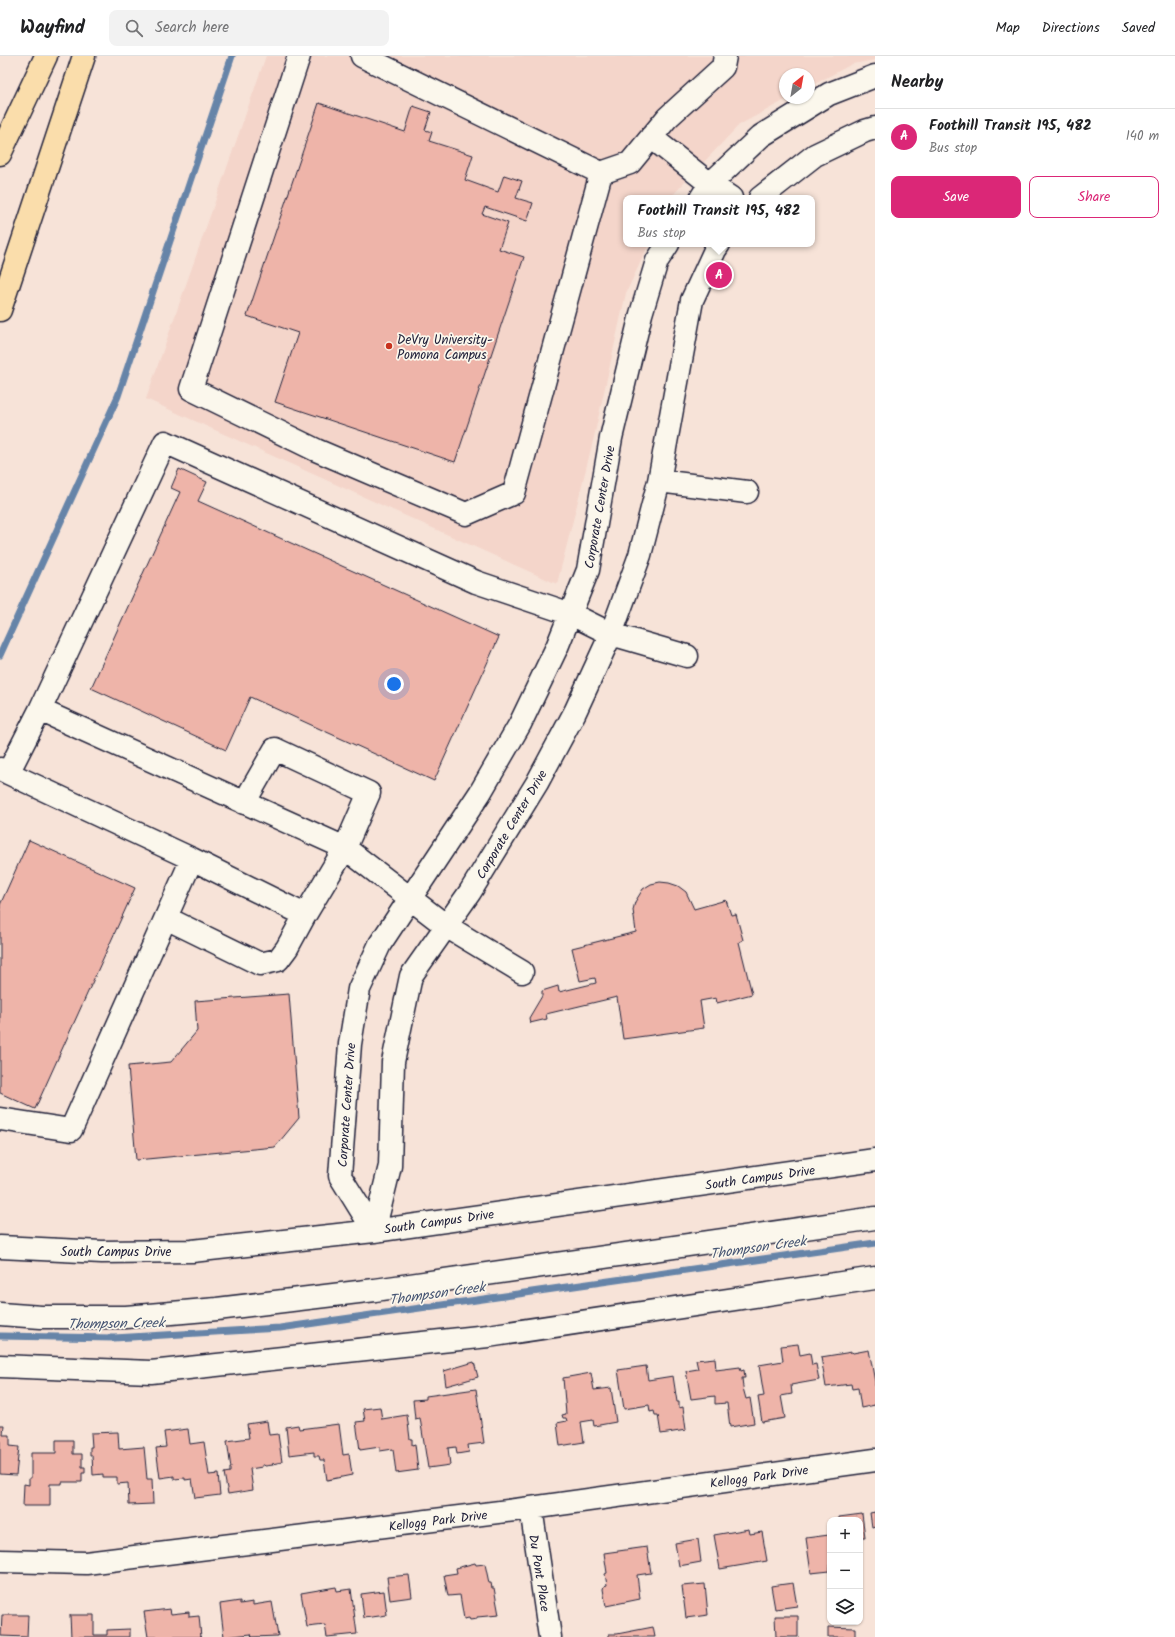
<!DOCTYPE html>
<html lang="en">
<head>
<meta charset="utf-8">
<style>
  body { margin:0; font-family:Kalam,sans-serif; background:#f2f2f2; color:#202124 }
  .controls { position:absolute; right:12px; bottom:12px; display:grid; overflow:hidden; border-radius:8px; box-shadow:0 1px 3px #0004 }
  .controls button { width:36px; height:36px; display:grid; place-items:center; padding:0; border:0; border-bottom:1px solid #e0e0e0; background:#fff; color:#202124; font:20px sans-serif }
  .compass { position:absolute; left:779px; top:12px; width:36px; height:36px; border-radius:50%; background:#fff; box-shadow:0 1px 3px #0004; rotate:31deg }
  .you { position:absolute; left:394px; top:628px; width:14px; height:14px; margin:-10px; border:3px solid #fff; border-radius:50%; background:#1a73e8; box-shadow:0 0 0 6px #1a73e833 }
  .badge { display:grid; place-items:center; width:26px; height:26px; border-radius:50%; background:#db2777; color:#fff; font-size:13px; font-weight:700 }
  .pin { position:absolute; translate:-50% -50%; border:2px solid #fff; box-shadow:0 1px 4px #0006 }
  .popup { position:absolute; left:623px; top:139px; width:192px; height:52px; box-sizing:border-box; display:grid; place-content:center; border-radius:8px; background:#fff; filter:drop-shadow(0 1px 3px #0005); font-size:13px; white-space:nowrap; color:#757577 }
  .popup b { font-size:15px; color:#202124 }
  .popup::after { content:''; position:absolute; left:50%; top:100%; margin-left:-8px; border:8px solid transparent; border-top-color:#fff }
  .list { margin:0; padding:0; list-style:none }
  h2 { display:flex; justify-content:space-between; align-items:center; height:52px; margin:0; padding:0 16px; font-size:17px }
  h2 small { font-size:13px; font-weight:400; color:#757577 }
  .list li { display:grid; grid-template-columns:26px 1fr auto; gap:12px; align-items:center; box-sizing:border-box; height:56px; padding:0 16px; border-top:1px solid #e0e0e0 }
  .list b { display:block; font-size:15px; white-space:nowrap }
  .list p { margin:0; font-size:13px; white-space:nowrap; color:#757577 }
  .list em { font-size:13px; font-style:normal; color:#757577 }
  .actions { display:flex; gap:8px; padding:12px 16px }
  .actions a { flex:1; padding:9px 0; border:1px solid #db2777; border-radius:8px; text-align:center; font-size:14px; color:#db2777 }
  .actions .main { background:#db2777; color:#fff }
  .icon { flex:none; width:22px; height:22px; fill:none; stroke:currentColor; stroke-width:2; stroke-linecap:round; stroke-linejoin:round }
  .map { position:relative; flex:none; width:875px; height:1581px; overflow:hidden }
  header { display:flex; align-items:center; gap:24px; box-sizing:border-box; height:56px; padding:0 20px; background:#fff; border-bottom:1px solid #e0e0e0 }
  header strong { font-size:19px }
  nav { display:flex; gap:22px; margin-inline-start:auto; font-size:14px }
  .search { width:280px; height:36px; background:#f2f2f2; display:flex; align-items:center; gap:10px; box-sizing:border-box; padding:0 14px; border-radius:8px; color:#757577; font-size:15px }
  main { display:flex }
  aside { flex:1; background:#fff }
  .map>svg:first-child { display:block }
</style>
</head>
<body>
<header>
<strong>Wayfind</strong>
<div class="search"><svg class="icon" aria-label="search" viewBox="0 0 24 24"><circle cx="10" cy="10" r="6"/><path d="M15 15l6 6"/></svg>Search here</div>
<nav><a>Map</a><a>Directions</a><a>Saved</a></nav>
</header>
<main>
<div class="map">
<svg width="875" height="1581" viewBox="0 0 875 1581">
  <rect width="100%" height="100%" fill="#f7e3d8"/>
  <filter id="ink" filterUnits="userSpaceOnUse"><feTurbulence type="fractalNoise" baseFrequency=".025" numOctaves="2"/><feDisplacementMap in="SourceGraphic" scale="8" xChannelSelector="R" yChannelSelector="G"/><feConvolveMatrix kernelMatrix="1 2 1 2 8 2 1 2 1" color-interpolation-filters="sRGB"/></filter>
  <g filter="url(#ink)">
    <path fill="#f4d5ca" d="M 266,0 L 875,0 L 875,4 L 852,8 L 809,31 L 809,18 L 785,18 L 785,42 L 789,42 L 739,69 L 670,142 L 626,142 L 626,188 L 649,188 L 626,237 L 594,381 L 557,528 L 146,343 Z"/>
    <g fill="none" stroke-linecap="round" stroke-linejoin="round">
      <path stroke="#6684a8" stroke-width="7" d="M 0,599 L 118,340 L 232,0
        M 0,1280 L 114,1282 L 280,1272 L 875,1187"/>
    </g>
    <path fill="#eeb4a9" stroke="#22223b" d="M 319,47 L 405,76 L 413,50 L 431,56 L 425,74 L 432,76 L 429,85 L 473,99 L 465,124 L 498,136 L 504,119 L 522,125 L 516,142 L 533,147 L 527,165 L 485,151 L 482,158 L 508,167 L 499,193 L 524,201 L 455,406 L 275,346 L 298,277 L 247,260 Z
      M 179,413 L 207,426 L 198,445 L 499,581 L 434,725 L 250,641 L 226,694 L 91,632 L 180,436 L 171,432 Z
      M 29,784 L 135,832 L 35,1053 L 0,1037 L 0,849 Z
      M 660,826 L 669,827 L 678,830 L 686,836 L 694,853 L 726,844 L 731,859 L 736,858 L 743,884 L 739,886 L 752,938 L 717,947 L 716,942 L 700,945 L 704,972 L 623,983 L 617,941 L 546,958 L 547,963 L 530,967 L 529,962 L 542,940 L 542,935 L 558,930 L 559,936 L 596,927 L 595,922 L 580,925 L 572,892 L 636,876 L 633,854 L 635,846 L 643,833 L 651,828 Z
      M 289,938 L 299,1062 L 275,1091 L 136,1104 L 128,1010 L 171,1006 L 197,975 L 195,945 Z
      M 798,1288 L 800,1299 L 810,1297 L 812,1309 L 816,1308 L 819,1324 L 791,1329 L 792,1338 L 781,1340 L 785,1362 L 762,1366 L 758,1341 L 764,1340 L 759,1309 L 783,1305 L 781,1290 Z
      M 869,1294 L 875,1326 L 875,1349 L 861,1352 L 858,1332 L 852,1333 L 851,1328 L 826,1331 L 821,1301 L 852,1296 L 853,1297 Z
      M 715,1302 L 716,1314 L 740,1311 L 741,1315 L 744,1314 L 745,1322 L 742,1322 L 743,1332 L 746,1343 L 750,1342 L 754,1367 L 730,1371 L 727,1347 L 715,1348 L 715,1340 L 691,1343 L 686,1315 L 698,1313 L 696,1304 Z
      M 474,1306 L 478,1321 L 446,1330 L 444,1315 Z
      M 646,1310 L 648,1324 L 673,1320 L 677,1346 L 679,1346 L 679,1352 L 683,1351 L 686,1374 L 661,1378 L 658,1359 L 655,1359 L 654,1355 L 650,1356 L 649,1349 L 624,1353 L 618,1314 Z
      M 591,1317 L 594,1334 L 611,1332 L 616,1366 L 594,1370 L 593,1364 L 581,1366 L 584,1386 L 560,1390 L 557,1367 L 567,1365 L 566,1362 L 563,1362 L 562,1359 L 566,1358 L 563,1322 Z
      M 476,1333 L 484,1387 L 468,1389 L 469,1396 L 457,1398 L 456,1391 L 448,1392 L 450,1409 L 428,1412 L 420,1362 L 415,1363 L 413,1344 L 426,1343 L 426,1340 Z
      M 380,1351 L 382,1363 L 407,1359 L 410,1383 L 412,1383 L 412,1389 L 415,1388 L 418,1414 L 396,1417 L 393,1393 L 380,1395 L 380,1391 L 360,1394 L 356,1366 L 365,1365 L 363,1353 Z
      M 267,1365 L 269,1379 L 278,1378 L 282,1406 L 272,1408 L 273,1409 L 265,1410 L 264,1409 L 262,1409 L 262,1411 L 250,1413 L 253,1434 L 228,1438 L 224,1417 L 230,1416 L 230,1412 L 231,1412 L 227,1385 L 249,1382 L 247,1368 Z
      M 339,1368 L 343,1399 L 349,1398 L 352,1419 L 327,1424 L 324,1404 L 320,1404 L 319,1400 L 314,1400 L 314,1396 L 289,1399 L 286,1371 L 298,1369 L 299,1373 Z
      M 0,1369 L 4,1369 L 3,1379 L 10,1379 L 10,1390 L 19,1391 L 16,1419 L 0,1418 Z
      M 188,1373 L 190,1388 L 204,1386 L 209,1419 L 218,1418 L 220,1439 L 195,1442 L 192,1423 L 185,1424 L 185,1422 L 174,1423 L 174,1420 L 160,1422 L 156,1392 L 166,1391 L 164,1376 Z
      M 118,1376 L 119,1393 L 144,1391 L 147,1423 L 152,1423 L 153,1448 L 129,1449 L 128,1427 L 117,1428 L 117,1421 L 103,1421 L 103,1418 L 93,1419 L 92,1399 L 90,1399 L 90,1391 L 92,1391 L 91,1377 Z
      M 56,1384 L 73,1384 L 73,1398 L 82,1398 L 82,1411 L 85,1411 L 85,1417 L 82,1417 L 82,1426 L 62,1426 L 62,1428 L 50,1428 L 50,1450 L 23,1450 L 24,1428 L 29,1429 L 29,1422 L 31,1422 L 31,1397 L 56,1397 Z
      M 875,1456 L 875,1470 L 872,1471 L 870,1457 Z
      M 862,1458 L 865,1481 L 860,1481 L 860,1464 L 839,1464 L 839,1461 Z
      M 749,1473 L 750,1478 L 762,1476 L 767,1505 L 720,1513 L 714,1479 Z
      M 829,1479 L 830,1515 L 811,1517 L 806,1482 Z
      M 698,1483 L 701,1506 L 679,1510 L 675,1487 Z
      M 647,1491 L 651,1517 L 637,1519 L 640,1543 L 606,1550 L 603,1533 L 604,1530 L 607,1529 L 605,1518 L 607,1517 L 604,1497 Z
      M 475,1507 L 476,1509 L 485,1508 L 489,1527 L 491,1527 L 492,1532 L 494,1532 L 499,1559 L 477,1561 L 477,1563 L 470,1564 L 469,1562 L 464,1563 L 460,1539 L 448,1540 L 444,1519 L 457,1517 L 456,1512 Z
      M 409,1519 L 412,1541 L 390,1544 L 387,1521 Z
      M 793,1527 L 797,1550 L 775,1553 L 771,1530 Z
      M 705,1528 L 708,1559 L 686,1562 L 682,1530 Z
      M 336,1531 L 337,1535 L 351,1533 L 357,1578 L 327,1581 L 325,1569 L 307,1571 L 301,1537 Z
      M 384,1535 L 387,1559 L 364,1562 L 361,1538 Z
      M 240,1545 L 240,1548 L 253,1546 L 253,1549 L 272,1546 L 278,1580 L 252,1581 L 251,1578 L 224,1581 L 220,1548 Z
      M 170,1553 L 171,1558 L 189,1556 L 189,1561 L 199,1560 L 201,1581 L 202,1581 L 148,1581 L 144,1556 Z
      M 2,1559 L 28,1559 L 27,1581 L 1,1580 Z
      M 70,1559 L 94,1559 L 94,1579 L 107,1579 L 107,1574 L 130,1573 L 130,1581 L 71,1581 Z
      M 775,1560 L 798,1560 L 798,1581 L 776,1581 Z
      M 653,1571 L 655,1581 L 609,1581 L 609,1578 L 617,1578 Z
      M 828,1571 L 855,1572 L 855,1581 L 828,1581 Z"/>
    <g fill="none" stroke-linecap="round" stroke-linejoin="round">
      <g stroke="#22223b" stroke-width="25">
        <path id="minor" d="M 299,0 L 191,333 L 316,394 L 466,458 L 514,437 L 601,117
          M 362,0 L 601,117 L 630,107 L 667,62 L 723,11 L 725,0
          M 651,81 L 710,128 L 731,142
          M 701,142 L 710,128 L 761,80 L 829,38 L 875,20
          M 760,142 L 815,99 L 865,75 L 875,72
          M 659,425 L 747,436
          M 40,654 L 165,386 L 476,526 L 571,558 L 611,578 L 687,600
          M 0,713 L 8,717 L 40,654 L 345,792 L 369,737 L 275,693 L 244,747
          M 8,717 L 192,803 L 305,859 L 345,792 L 446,870 L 522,916
          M 166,862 L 260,908 L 278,904 L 287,892 L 305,859
          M 0,1063 L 71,1074 L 192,803
          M 374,1175 L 340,1120 L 350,988 L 359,933 L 380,888 L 480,737 L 520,668 L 557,591 L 588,514 L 611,382 L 641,258 L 657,205 L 668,188
          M 374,1175 L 390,1110 L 393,1006 L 411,920 L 470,836 L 537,727 L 575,656 L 611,578 L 640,499 L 659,425 L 692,244 L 715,194 L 719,188
          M 0,1191 L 102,1196 L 192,1195 L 374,1175 L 875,1104
          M 0,1258 L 41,1261 L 126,1261 L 217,1253 L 375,1234 L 875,1162
          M 0,1310 L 151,1316 L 488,1280 L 875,1222
          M 531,1452 L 550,1581
          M 0,1505 L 86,1507 L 531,1452 L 875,1404"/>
      </g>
      <g stroke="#22223b" stroke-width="25">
        <path id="highway" d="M 0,98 L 46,0
          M 0,254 L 84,0"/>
      </g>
      <use href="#minor" stroke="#fbf7ec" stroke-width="22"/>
      <use href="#highway" stroke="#faddab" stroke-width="22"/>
    </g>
  </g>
  <circle fill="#c8321e" stroke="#fbf7ec" stroke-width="1.5" cx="389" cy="290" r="4"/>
  <g text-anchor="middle" stroke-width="3.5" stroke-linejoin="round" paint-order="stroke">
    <g font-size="13" fill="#22223b" stroke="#fbf7ec" text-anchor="start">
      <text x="397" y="288">DeVry University-<tspan x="397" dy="15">Pomona Campus</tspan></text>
    </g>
    <g font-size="13" fill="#22223b" stroke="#fbf7ec">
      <text transform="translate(599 451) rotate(-80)" y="5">Corporate Center Drive</text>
      <text transform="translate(511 768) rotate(-59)" y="5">Corporate Center Drive</text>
      <text transform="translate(346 1049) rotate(-86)" y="5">Corporate Center Drive</text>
      <text transform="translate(760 1121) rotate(-8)" y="5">South Campus Drive</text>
      <text transform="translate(439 1165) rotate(-8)" y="5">South Campus Drive</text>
      <text x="116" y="1200">South Campus Drive</text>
      <text transform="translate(759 1420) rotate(-8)" y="5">Kellogg Park Drive</text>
      <text transform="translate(438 1464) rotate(-7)" y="5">Kellogg Park Drive</text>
      <text transform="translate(540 1517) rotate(81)" y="5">Du Pont Place</text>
    </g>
    <g font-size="14" font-style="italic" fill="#445371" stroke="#fbf7ec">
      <text transform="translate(758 1191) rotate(-8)" y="5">Thompson Creek</text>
      <text transform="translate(437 1237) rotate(-8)" y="5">Thompson Creek</text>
      <text transform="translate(116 1267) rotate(-1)" y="5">Thompson Creek</text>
    </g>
  </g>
</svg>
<div class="controls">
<button>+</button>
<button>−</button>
<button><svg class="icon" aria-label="layers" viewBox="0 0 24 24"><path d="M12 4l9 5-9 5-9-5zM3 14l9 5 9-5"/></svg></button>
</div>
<svg class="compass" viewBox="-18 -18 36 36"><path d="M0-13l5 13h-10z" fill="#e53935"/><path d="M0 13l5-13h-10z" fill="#757577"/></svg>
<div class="you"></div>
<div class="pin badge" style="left:719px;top:219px">A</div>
<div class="popup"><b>Foothill Transit 195, 482</b>Bus stop</div>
</div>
<aside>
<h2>Nearby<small></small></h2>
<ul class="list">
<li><span class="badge">A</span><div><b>Foothill Transit 195, 482</b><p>Bus stop</p></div><em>140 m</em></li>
</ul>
<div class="actions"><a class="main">Save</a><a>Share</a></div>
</aside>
</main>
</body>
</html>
